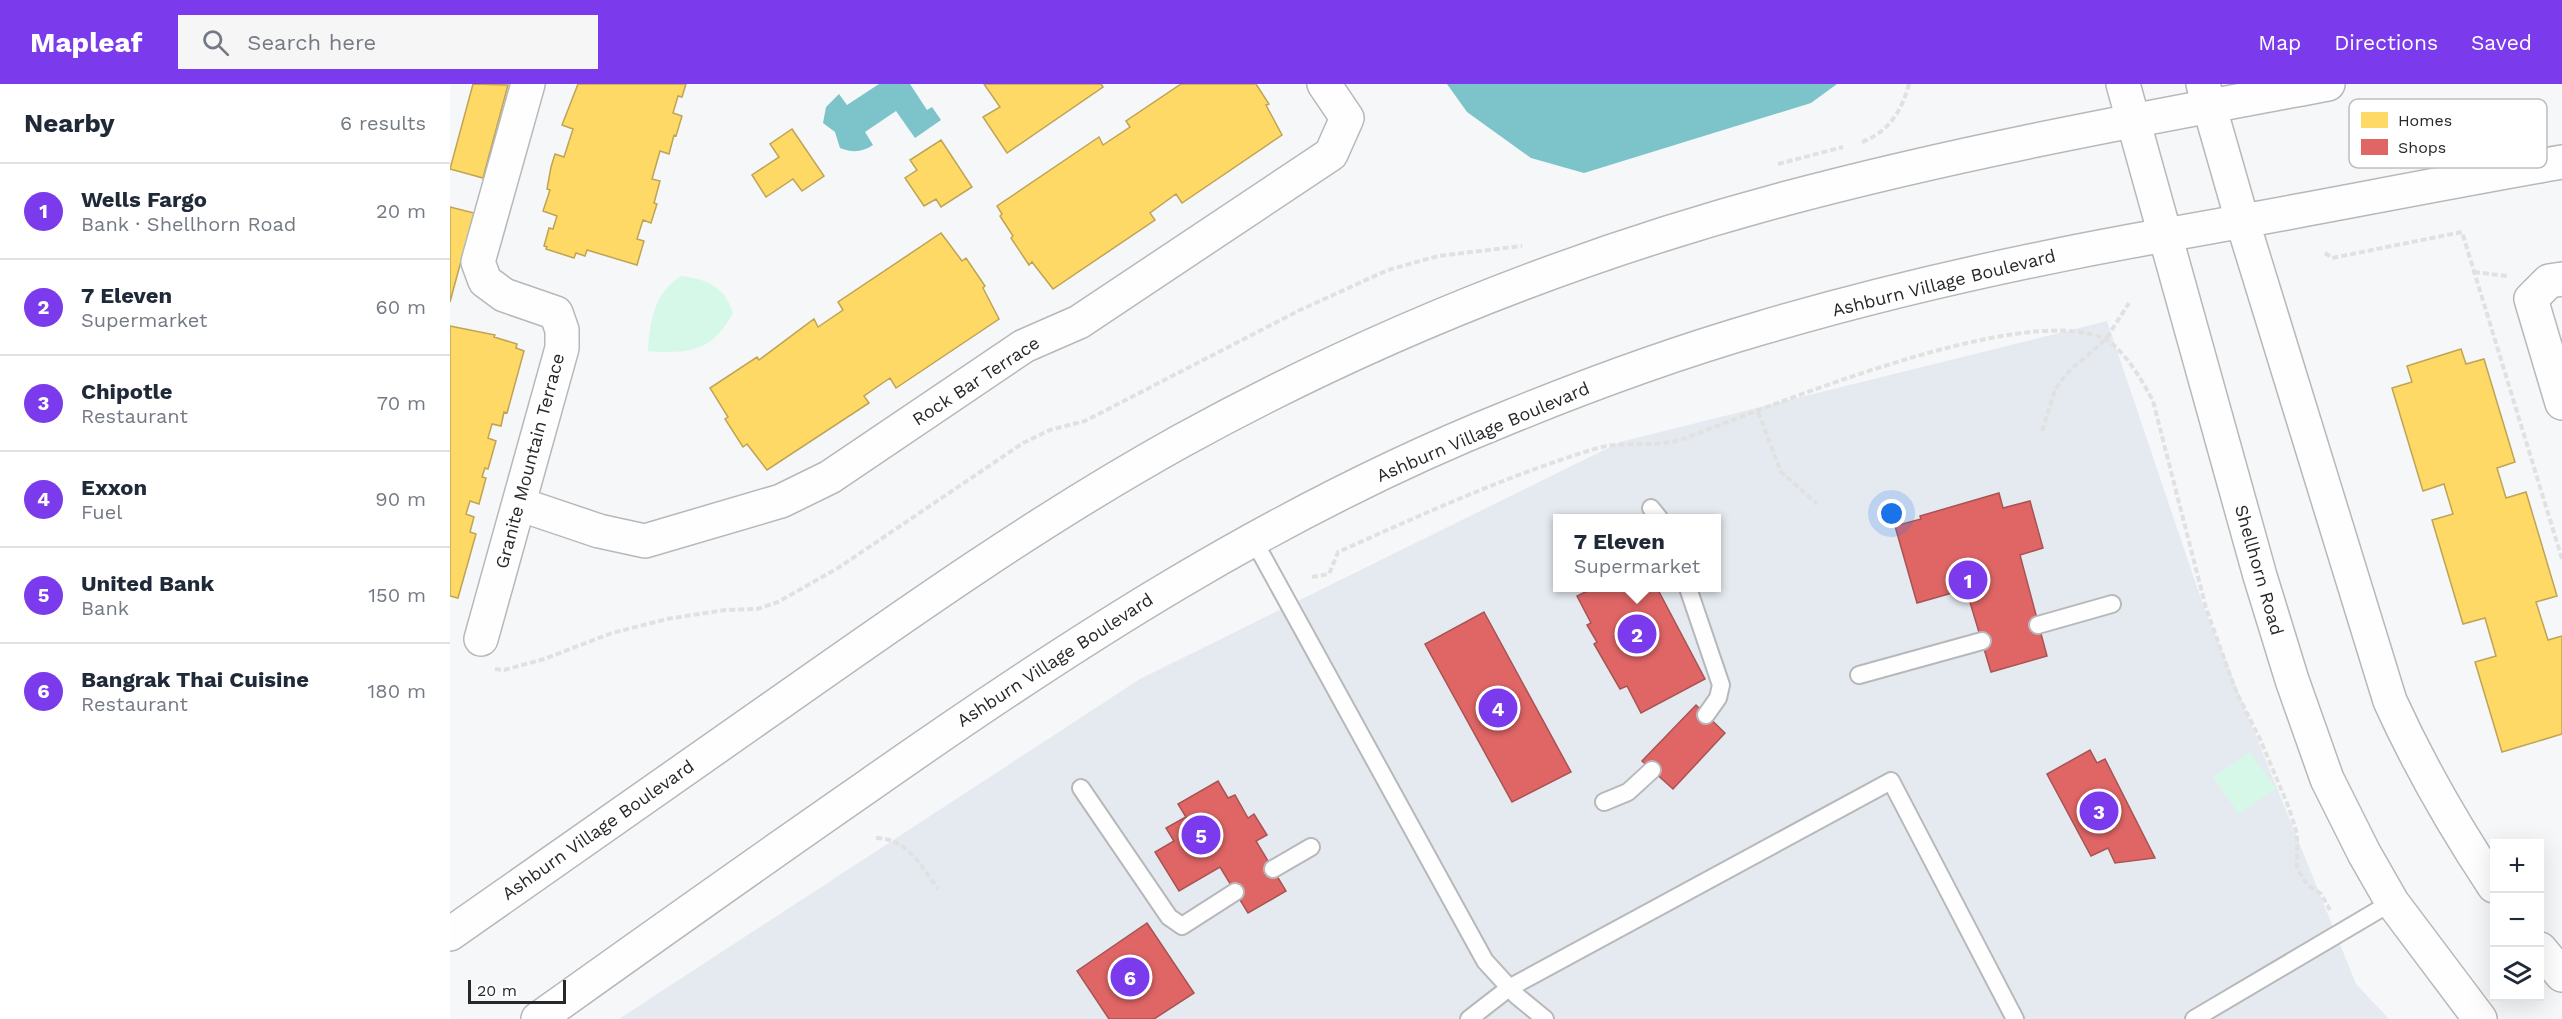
<!DOCTYPE html>
<html lang="en">
<head>
<meta charset="utf-8">
<style>
  body { margin:0; font-family:"Work Sans",sans-serif; background:#f6f6f7; color:#1f2937 }
  .controls { position:absolute; right:18px; bottom:18px; display:grid; overflow:hidden; border-radius:0px; box-shadow:0 6px 24px #0002 }
  .controls button { width:54px; height:54px; display:grid; place-items:center; padding:0; border:0; border-bottom:2px solid #e0e1e3; background:#fff; color:#1f2937; font:30px sans-serif }
  .scale { position:absolute; left:18px; bottom:15px; width:98px; box-sizing:border-box; padding-left:6px; border:3px solid #272829; border-top:0; font-size:16px; line-height:21px; white-space:nowrap; color:#272829; -webkit-text-stroke:4px #fff; paint-order:stroke }
  .you { position:absolute; left:1442px; top:430px; width:21px; height:21px; margin:-15px; border:4px solid #fff; border-radius:50%; background:#1a73e8; box-shadow:0 0 0 9px #1a73e833 }
  .badge { display:grid; place-items:center; width:39px; height:39px; border-radius:50%; background:#7c3aed; color:#fff; font-size:20px; font-weight:700 }
  .pin { position:absolute; translate:-50% -50%; border:3px solid #fff; box-shadow:0 2px 6px #0006 }
  .popup { position:absolute; left:1103px; top:430px; width:168px; height:78px; box-sizing:border-box; display:grid; place-content:center; border-radius:0px; background:#fff; filter:drop-shadow(0 2px 4px #0005); font-size:20px; white-space:nowrap; color:#747a83 }
  .popup b { font-size:22px; color:#1f2937 }
  .popup::after { content:''; position:absolute; left:50%; top:100%; margin-left:-12px; border:12px solid transparent; border-top-color:#fff }
  .list { margin:0; padding:0; list-style:none }
  h2 { display:flex; justify-content:space-between; align-items:center; height:78px; margin:0; padding:0 24px; font-size:26px }
  h2 small { font-size:20px; font-weight:400; color:#747a83 }
  .list li { display:grid; grid-template-columns:39px 1fr auto; gap:18px; align-items:center; box-sizing:border-box; height:96px; padding:0 24px; border-top:2px solid #e0e1e3 }
  .list b { display:block; font-size:22px; white-space:nowrap }
  .list p { margin:0; font-size:20px; white-space:nowrap; color:#747a83 }
  .list em { font-size:20px; font-style:normal; color:#747a83 }
  .icon { flex:none; width:33px; height:33px; fill:none; stroke:currentColor; stroke-width:2; stroke-linecap:round; stroke-linejoin:round }
  .map { position:relative; flex:none; width:2112px; height:935px; overflow:hidden }
  header { display:flex; align-items:center; gap:36px; box-sizing:border-box; height:84px; padding:0 30px; background:#7c3aed; color:#fff }
  header strong { font-size:28px }
  nav { display:flex; gap:33px; margin-inline-start:auto; font-size:21px }
  .search { width:420px; height:54px; background:#f6f6f7; display:flex; align-items:center; gap:15px; box-sizing:border-box; padding:0 21px; border-radius:0px; color:#747a83; font-size:22px }
  main { display:flex }
  aside { flex:1; background:#fff }
  .map>svg:first-child { display:block }
</style>
</head>
<body>
<header>
<strong>Mapleaf</strong>
<div class="search"><svg class="icon" aria-label="search" viewBox="0 0 24 24"><circle cx="10" cy="10" r="6"/><path d="M15 15l6 6"/></svg>Search here</div>
<nav><a>Map</a><a>Directions</a><a>Saved</a></nav>
</header>
<main>
<aside>
<h2>Nearby<small>6 results</small></h2>
<ul class="list">
<li><span class="badge">1</span><div><b>Wells Fargo</b><p>Bank · Shellhorn Road</p></div><em>20 m</em></li>
<li><span class="badge">2</span><div><b>7 Eleven</b><p>Supermarket</p></div><em>60 m</em></li>
<li><span class="badge">3</span><div><b>Chipotle</b><p>Restaurant</p></div><em>70 m</em></li>
<li><span class="badge">4</span><div><b>Exxon</b><p>Fuel</p></div><em>90 m</em></li>
<li><span class="badge">5</span><div><b>United Bank</b><p>Bank</p></div><em>150 m</em></li>
<li><span class="badge">6</span><div><b>Bangrak Thai Cuisine</b><p>Restaurant</p></div><em>180 m</em></li>
</ul>
</aside>
<div class="map">
<svg width="2112" height="935" viewBox="0 0 2112 935">
  <rect width="100%" height="100%" fill="#f5f7f9"/>
  <path fill="#e5eaf0" fill-rule="evenodd" d="M 1657,237 L 1752,518 L 1906,900 L 1939,935 L 169,935 L 690,595 L 1170,358 ZM 1108,434 L 1266,434 L 1266,504 L 1108,504 Z"/>
  <path fill="#d5f8e9" d="M 231,192 C 257,195 275,203 283,229 C 262,268 239,270 198,267 C 200,237 204,209 231,192 Z
    M 1800,668 L 1826,705 L 1789,730 L 1763,693 Z"/>
  <path fill="#7cc3ca" d="M 429,0 L 460,0 L 477,26 L 482,23 L 491,36 L 465,54 L 446,27 L 415,48 L 423,61 C 413,68 402,69 390,64 L 385,48 L 373,39 L 376,23 L 389,10 L 397,21 Z
    M 997,0 L 1387,0 L 1361,19 L 1134,89 L 1081,74 L 1017,28 Z"/>
  <path fill="#ffd966" stroke="#bea454" stroke-width="1.5" d="M 23,0 L 58,1 L 33,94 L 0,85 Z
    M 128,0 L 236,0 L 232,13 L 228,12 L 223,29 L 232,32 L 226,52 L 224,51 L 219,70 L 210,67 L 202,95 L 210,97 L 204,119 L 207,120 L 201,139 L 193,136 L 187,155 L 194,157 L 187,181 L 137,166 L 135,172 L 126,169 L 124,174 L 96,165 L 97,163 L 94,162 L 99,144 L 103,145 L 107,132 L 93,127 L 100,106 L 97,105 L 101,83 L 105,70 L 114,73 L 123,45 L 112,41 Z
    M 534,0 L 651,0 L 653,3 L 557,69 L 533,33 L 550,23 Z
    M 731,0 L 806,0 L 819,20 L 816,21 L 832,51 L 732,119 L 726,110 L 700,129 L 705,136 L 603,205 L 582,178 L 579,181 L 561,154 L 563,152 L 550,132 L 552,130 L 547,122 L 649,53 L 653,61 L 680,43 L 676,37 Z
    M 342,45 L 374,92 L 352,107 L 343,95 L 316,113 L 302,91 L 329,73 L 320,60 Z
    M 491,56 L 522,103 L 491,123 L 486,115 L 474,122 L 455,94 L 467,86 L 460,76 Z
    M 0,123 L 24,129 L 0,218 Z
    M 491,149 L 512,177 L 516,174 L 535,202 L 533,204 L 549,235 L 446,304 L 440,294 L 414,312 L 419,319 L 317,386 L 297,360 L 293,363 L 275,335 L 278,333 L 260,304 L 307,273 L 309,276 L 364,235 L 368,243 L 393,226 L 388,218 Z
    M 0,242 L 45,251 L 44,253 L 67,260 L 66,264 L 74,267 L 57,329 L 54,328 L 51,342 L 42,340 L 38,354 L 46,357 L 38,385 L 35,384 L 32,393 L 36,394 L 29,420 L 20,417 L 16,430 L 24,433 L 20,448 L 26,450 L 8,514 L 0,512 Z
    M 2011,265 L 2016,280 L 2034,275 L 2065,378 L 2047,384 L 2056,414 L 2076,408 L 2107,512 L 2086,518 L 2098,556 L 2112,552 L 2112,650 L 2052,668 L 2025,578 L 2046,572 L 2035,534 L 2013,540 L 1982,436 L 2003,430 L 1994,400 L 1973,407 L 1942,304 L 1962,298 L 1957,282 Z"/>
  <path fill="#e06666" stroke="#a85354" stroke-width="1.5" d="M 1549,409 L 1553,424 L 1580,417 L 1593,464 L 1570,471 L 1597,572 L 1541,588 L 1516,505 L 1467,519 L 1445,442 L 1471,435 L 1470,432 Z
    M 1143,504 L 1207,504 L 1255,595 L 1191,629 L 1177,602 L 1170,605 L 1144,560 L 1147,558 L 1137,541 L 1141,539 L 1127,512 Z
    M 1034,528 L 1121,688 L 1062,718 L 975,560 Z
    M 1246,621 L 1275,649 L 1223,705 L 1192,677 Z
    M 1640,666 L 1647,679 L 1655,675 L 1705,774 L 1665,779 L 1658,764 L 1641,772 L 1597,690 Z
    M 768,697 L 778,714 L 785,711 L 798,734 L 804,730 L 817,751 L 806,757 L 836,807 L 798,829 L 770,783 L 729,807 L 705,768 L 724,757 L 716,744 L 736,733 L 728,720 Z
    M 697,839 L 744,909 L 704,935 L 659,935 L 627,887 Z"/>
  <g fill="none" stroke-linecap="round" stroke-linejoin="round">
    <g stroke="#b7b8ba" stroke-width="20">
      <path id="lane" d="M 1201,424 L 1209,434
        M 803,455 L 1035,877 L 1067,912 L 1095,935
        M 1238,504 L 1271,601 L 1268,614 L 1256,631
        M 1588,541 L 1662,520
        M 1409,591 L 1532,557
        M 631,704 L 719,833 L 732,842 L 785,808
        M 1154,718 L 1178,708 L 1202,686
        M 823,785 L 861,763
        M 1019,935 L 1059,904 L 1441,697 L 1565,935
        M 1744,935 L 1942,818"/>
    </g>
    <g stroke="#b7b8ba" stroke-width="36">
      <path id="street" d="M 2112,195 L 2099,197 L 2081,215 L 2112,319
        M 69,420 L 149,447 L 195,457 L 331,417 L 380,393 L 574,262 L 629,238 L 881,70 L 897,34 L 874,0
        M 31,555 L 112,264 L 112,246 L 106,229 L 54,211 L 35,197 L 28,178 L 78,0"/>
    </g>
    <g stroke="#b7b8ba" stroke-width="36">
      <path id="secondary" d="M 1673,0 L 1810,492 L 1842,596 L 1877,695 L 1914,769 L 1942,818 L 2030,935
        M 1753,0 L 1792,136 L 1940,617 C 1970,683 2004,742 2044,802
        M 0,850 C 106,775 212,701 318,627 C 453,532 587,437 731,357 C 920,253 1125,171 1334,115 C 1513,67 1696,34 1878,0
        M 2090,865 L 2112,891
        M 88,935 C 197,857 307,779 418,702 C 620,560 827,426 1057,334 C 1140,300 1225,269 1311,244 C 1443,205 1579,175 1715,151 C 1848,128 1980,101 2112,78"/>
    </g>
    <path stroke="#e1e1e2" stroke-width="4" stroke-dasharray="6 3" stroke-linecap="butt" d="M 1412,58 C 1439,48 1452,26 1459,0
      M 1328,80 L 1393,63
      M 1875,169 L 1882,174 L 2012,148 L 2112,475
      M 2024,188 L 2057,192
      M 1308,328 L 1331,388 L 1367,420
      M 1592,347 L 1605,306 L 1615,291 L 1656,255 L 1679,219
      M 862,493 L 879,490 L 888,468 C 971,431 1056,392 1144,365 C 1174,356 1201,364 1230,356 C 1320,323 1568,218 1653,254 C 1673,263 1693,298 1703,317 L 1756,524 L 1785,605 L 1810,655 L 1839,724 L 1847,750 L 1847,785 L 1858,801 L 1871,810 L 1880,826
      M 45,585 L 54,586 L 94,575 L 162,549 L 217,535 L 275,526 L 307,525 L 328,518 L 388,484 L 573,359 L 600,346 L 635,337 L 850,226 L 938,186 L 988,172 L 1072,162
      M 426,754 C 458,755 471,782 488,805"/>
    <use href="#lane" stroke="#fefefe" stroke-width="16"/>
    <use href="#street" stroke="#fefefe" stroke-width="33"/>
    <use href="#secondary" stroke="#fefefe" stroke-width="33"/>
  </g>
  <g text-anchor="middle" stroke-width="6" stroke-linejoin="round" paint-order="stroke">
    <g font-size="18" fill="#272829" stroke="#fff">
      <text transform="translate(1494 199) rotate(-14)" y="6">Ashburn Village Boulevard</text>
      <text transform="translate(526 297) rotate(-33)" y="6">Rock Bar Terrace</text>
      <text transform="translate(1033 348) rotate(-23)" y="6">Ashburn Village Boulevard</text>
      <text transform="translate(80 377) rotate(-75)" y="6">Granite Mountain Terrace</text>
      <text transform="translate(1809 486) rotate(74)" y="6">Shellhorn Road</text>
      <text transform="translate(605 576) rotate(-33)" y="6">Ashburn Village Boulevard</text>
      <text transform="translate(148 746) rotate(-35)" y="6">Ashburn Village Boulevard</text>
    </g>
  </g>
  <rect x="1899" y="15" width="198" height="69" rx="9" fill="#fff" stroke="#bebebf" stroke-width="1.5"/>
  <rect x="1911" y="28" width="27" height="16" fill="#ffd966"/>
  <rect x="1911" y="55" width="27" height="16" fill="#e06666"/>
  <g font-size="16" fill="#272829">
    <text x="1948" y="42">Homes</text>
    <text x="1948" y="69">Shops</text>
  </g>
</svg>
<div class="controls">
<button>+</button>
<button>−</button>
<button><svg class="icon" aria-label="layers" viewBox="0 0 24 24"><path d="M12 4l9 5-9 5-9-5zM3 14l9 5 9-5"/></svg></button>
</div>
<div class="scale">20 m</div>
<div class="you"></div>
<div class="pin badge" style="left:1518px;top:496px">1</div>
<div class="pin badge" style="left:1187px;top:550px">2</div>
<div class="popup"><b>7 Eleven</b>Supermarket</div>
<div class="pin badge" style="left:1649px;top:727px">3</div>
<div class="pin badge" style="left:1048px;top:624px">4</div>
<div class="pin badge" style="left:751px;top:751px">5</div>
<div class="pin badge" style="left:680px;top:893px">6</div>
</div>
</main>
</body>
</html>
